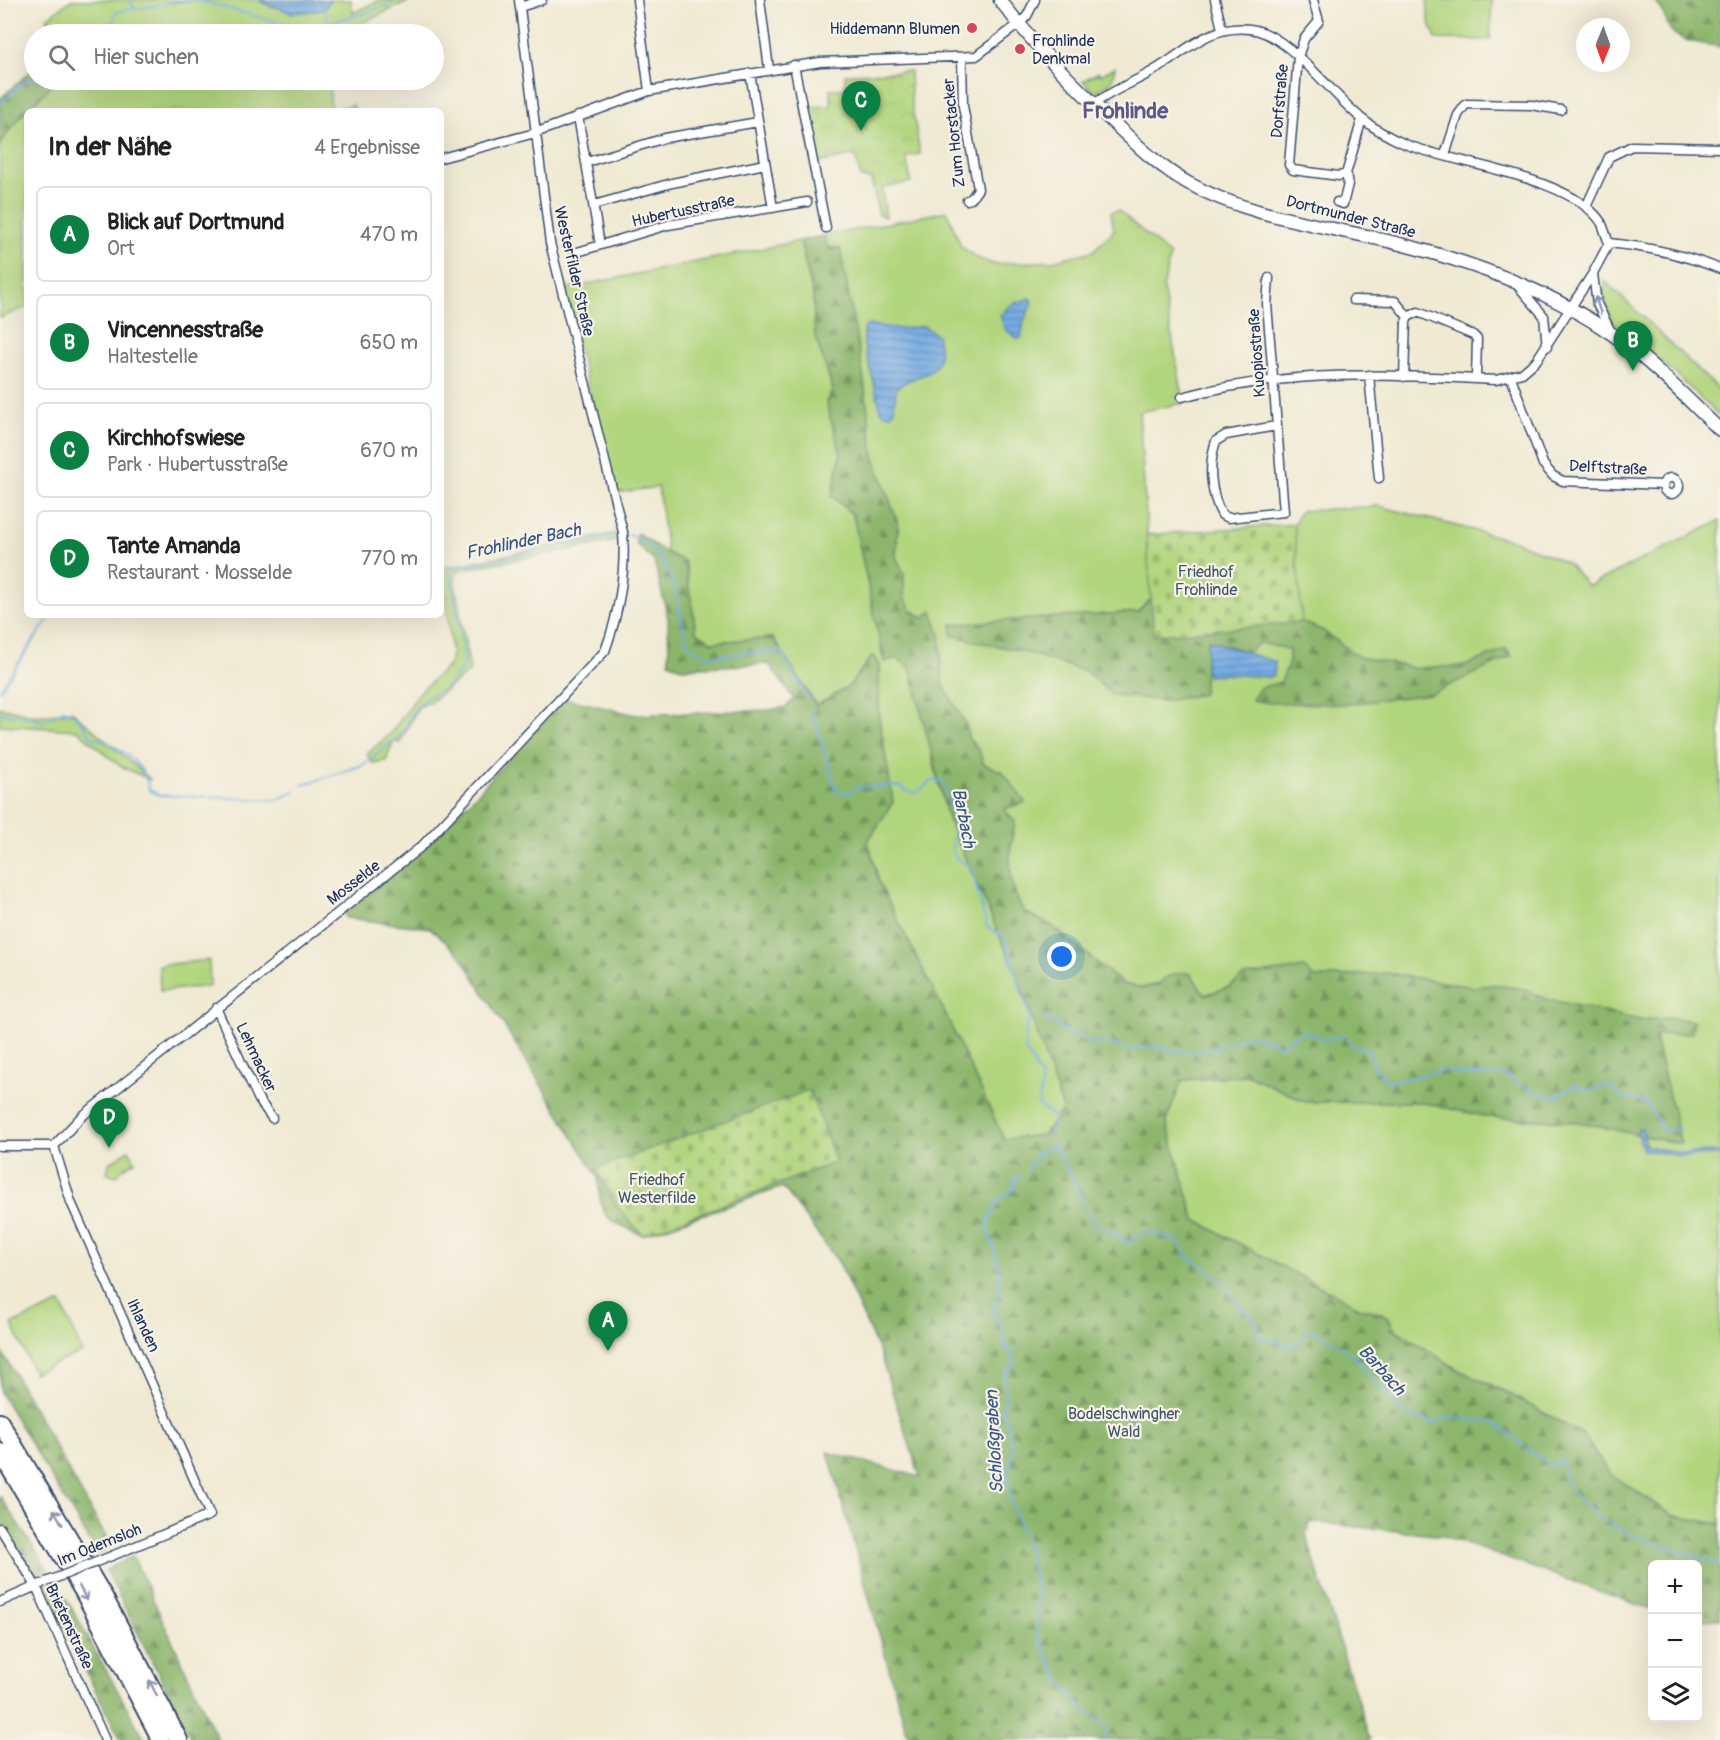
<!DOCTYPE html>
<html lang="de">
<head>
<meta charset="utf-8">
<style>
  body { margin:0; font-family:Pangolin,sans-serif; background:#f2f2f2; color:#222 }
  .controls { position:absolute; right:18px; bottom:18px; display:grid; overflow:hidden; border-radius:9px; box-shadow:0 6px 24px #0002 }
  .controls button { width:54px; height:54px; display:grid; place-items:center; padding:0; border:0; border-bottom:2px solid #e0e0e0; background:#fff; color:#222; font:30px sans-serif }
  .compass { position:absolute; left:1576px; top:18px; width:54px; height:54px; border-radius:50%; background:#fff; box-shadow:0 6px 24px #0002; rotate:181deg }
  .you { position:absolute; left:1062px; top:957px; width:21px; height:21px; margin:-15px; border:4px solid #fff; border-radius:50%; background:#1a73e8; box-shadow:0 0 0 9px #1a73e833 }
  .badge { display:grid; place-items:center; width:39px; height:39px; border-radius:50%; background:#0b8043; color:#fff; font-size:20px; font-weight:700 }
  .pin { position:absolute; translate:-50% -50px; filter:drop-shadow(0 2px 3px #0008) }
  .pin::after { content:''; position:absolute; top:32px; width:21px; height:18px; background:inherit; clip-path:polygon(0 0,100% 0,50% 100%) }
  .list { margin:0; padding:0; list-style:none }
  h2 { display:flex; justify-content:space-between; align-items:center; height:78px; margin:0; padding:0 24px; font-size:26px }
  h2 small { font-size:20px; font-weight:400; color:#767676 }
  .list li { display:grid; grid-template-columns:39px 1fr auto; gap:18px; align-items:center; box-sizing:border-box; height:96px; margin:0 12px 12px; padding:0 12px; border:2px solid #e0e0e0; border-radius:9px }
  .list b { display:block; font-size:22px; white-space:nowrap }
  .list p { margin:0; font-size:20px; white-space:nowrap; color:#767676 }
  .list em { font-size:20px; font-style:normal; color:#767676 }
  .icon { flex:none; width:33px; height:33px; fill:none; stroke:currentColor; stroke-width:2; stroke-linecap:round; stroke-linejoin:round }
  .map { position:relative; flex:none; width:1720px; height:1740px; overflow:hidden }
  .search { position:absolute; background:#fff; box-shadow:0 6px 24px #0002; left:24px; top:24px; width:420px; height:66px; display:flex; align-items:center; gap:15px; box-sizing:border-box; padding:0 21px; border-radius:33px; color:#767676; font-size:22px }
  .panel { position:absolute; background:#fff; box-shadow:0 6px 24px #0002; left:24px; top:108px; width:420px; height:510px; border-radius:9px }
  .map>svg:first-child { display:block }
</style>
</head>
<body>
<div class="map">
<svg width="1720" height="1740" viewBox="0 0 1720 1740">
  <defs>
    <pattern id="forest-firs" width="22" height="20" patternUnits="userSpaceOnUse" patternTransform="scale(1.5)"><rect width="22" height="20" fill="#8cb66c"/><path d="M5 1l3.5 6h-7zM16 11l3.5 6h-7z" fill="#72945c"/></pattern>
    <pattern id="cemetery-stones" width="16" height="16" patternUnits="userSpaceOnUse" patternTransform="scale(1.5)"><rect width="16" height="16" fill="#b1d57d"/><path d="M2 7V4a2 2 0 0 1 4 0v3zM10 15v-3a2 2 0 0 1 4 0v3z" fill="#98b76e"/></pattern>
    <pattern id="park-crowns" width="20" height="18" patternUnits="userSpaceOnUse" patternTransform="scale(1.5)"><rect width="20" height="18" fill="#b1d57d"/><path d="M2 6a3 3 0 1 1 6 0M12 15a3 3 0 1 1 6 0" fill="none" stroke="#98b76e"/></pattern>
    <pattern id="water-rules" width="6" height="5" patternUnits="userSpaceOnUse" patternTransform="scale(1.5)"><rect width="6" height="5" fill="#76abe3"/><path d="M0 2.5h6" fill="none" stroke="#608cbb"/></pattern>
  </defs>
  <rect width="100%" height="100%" fill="#f7f3e8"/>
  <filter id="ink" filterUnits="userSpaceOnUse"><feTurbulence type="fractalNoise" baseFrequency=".0167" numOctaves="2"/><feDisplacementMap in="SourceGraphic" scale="12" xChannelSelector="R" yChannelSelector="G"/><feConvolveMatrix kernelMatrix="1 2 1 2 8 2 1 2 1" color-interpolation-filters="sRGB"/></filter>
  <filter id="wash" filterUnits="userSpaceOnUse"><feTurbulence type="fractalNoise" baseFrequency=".008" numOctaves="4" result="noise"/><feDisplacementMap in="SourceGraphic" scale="24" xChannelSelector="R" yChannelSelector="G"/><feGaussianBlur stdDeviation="1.35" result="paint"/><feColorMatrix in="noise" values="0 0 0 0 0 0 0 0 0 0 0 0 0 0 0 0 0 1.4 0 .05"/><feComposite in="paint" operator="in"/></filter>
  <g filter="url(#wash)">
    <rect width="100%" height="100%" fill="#f0ead3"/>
    <path fill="#b1d57d" stroke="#66826e" stroke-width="1.5" d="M 71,0 L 258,0 L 271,7 L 324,10 L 330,0 L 351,0 L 353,13 L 380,0 L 412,0 L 353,27 L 354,34 L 93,34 L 88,24 L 55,31 L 47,18 Z
      M 1427,0 L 1492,0 L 1490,40 L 1436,39 L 1429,21 Z
      M 1115,67 L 1112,81 L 1095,93 L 1083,81 L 1099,72 L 1101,75 Z
      M 57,80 L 329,80 L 331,110 L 353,105 L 354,111 L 27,111 L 27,307 L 0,318 L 0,144 L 19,118 Z
      M 1118,210 L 1170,255 L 1163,288 L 1184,403 L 1139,412 L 1154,634 L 1301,622 L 1294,524 L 1301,511 L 1379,506 L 1515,541 L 1567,563 L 1588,586 L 1720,521 L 1720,1524 L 1674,1516 L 1610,1474 L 1582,1434 L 1506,1392 L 1458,1370 L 1394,1329 C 1388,1311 1379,1312 1362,1309 L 1195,1220 L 1166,1121 L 1182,1080 L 1248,1075 L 1306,1102 L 1420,1102 L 1488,1117 L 1579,1122 L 1680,1143 L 1654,1035 L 1692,1033 L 1671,1018 L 1639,1020 L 1546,999 L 1524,989 L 1494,985 L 1472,987 L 1363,974 L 1315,978 L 1244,976 L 1229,987 L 1204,995 L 1191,974 L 1142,988 L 1123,984 L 1052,926 L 1024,912 C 1006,884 1008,853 1015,822 L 1003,809 L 1025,802 L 1003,772 L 983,764 L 979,750 L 968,738 L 966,725 L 942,683 L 940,635 L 932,612 L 924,618 L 911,610 L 904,597 L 904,574 L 896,557 L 898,524 L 874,457 L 862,368 L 839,248 L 829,248 L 823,236 L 800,241 L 813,295 L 815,336 L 833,389 L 826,402 L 841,454 L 832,496 L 853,515 L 884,661 L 897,658 L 910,667 L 948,819 L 1017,975 L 1063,1109 L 1043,1135 L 1004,1140 L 943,1009 L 880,885 L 868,841 L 893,802 L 879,717 L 879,666 L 873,655 L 848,687 L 817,706 L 773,638 L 712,642 L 696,632 L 685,562 L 667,553 L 658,487 L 616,493 L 563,289 L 947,211 L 961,246 L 975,257 L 993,264 L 1052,261 L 1093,251 L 1114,230 L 1111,212 Z
      M 1605,281 L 1720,391 L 1720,417 L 1673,372 L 1612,321 L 1603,297 Z
      M 623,532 L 616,541 L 459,570 L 454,580 L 470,671 L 429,703 L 418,707 L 400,743 L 393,742 L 386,761 L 372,763 L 367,754 L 391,733 L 419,693 L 449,665 L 452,655 L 442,568 Z
      M 0,707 L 37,716 L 72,711 L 151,780 L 120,766 L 77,730 L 0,725 Z
      M 209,960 L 210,986 L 160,991 L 159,965 Z
      M 61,1303 L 82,1352 L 34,1373 L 12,1324 Z"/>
    <path fill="url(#forest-firs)" stroke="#547265" stroke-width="1.5" d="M 1653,0 L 1720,0 L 1720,47 C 1705,43 1679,43 1670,29 C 1661,16 1669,15 1653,0 Z
      M 88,24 L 93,34 L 54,34 L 55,31 Z
      M 34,68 L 34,80 L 57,80 L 19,118 L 0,144 L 0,99 Z
      M 823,236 L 829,248 L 840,248 L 862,368 L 874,457 L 898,524 L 896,557 L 904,574 L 904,597 L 911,610 L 923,618 L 932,611 L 940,635 L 942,683 L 966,725 L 968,738 L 979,750 L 983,764 L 1003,772 L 1025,802 L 1004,809 L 1015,822 C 1008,853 1006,884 1024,912 L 1052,926 L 1123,984 L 1142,988 L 1158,985 C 1165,975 1178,971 1191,974 L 1205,995 L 1229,987 L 1244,976 L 1304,968 L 1315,978 L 1387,973 L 1472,987 L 1494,985 L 1524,989 L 1546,999 L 1639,1020 L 1671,1018 L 1694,1021 L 1692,1033 L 1654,1035 L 1681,1144 L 1579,1122 L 1488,1117 L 1420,1102 L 1306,1102 L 1248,1075 L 1182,1080 L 1166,1121 L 1195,1220 L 1362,1309 C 1379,1312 1388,1311 1394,1329 L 1458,1370 L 1506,1392 L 1582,1434 L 1610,1474 L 1674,1516 L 1720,1524 L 1720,1619 L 1698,1620 L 1698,1564 L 1652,1564 L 1652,1610 L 1444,1536 L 1311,1522 L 1306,1534 L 1370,1740 L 909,1740 L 828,1452 L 920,1477 L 880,1354 L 839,1263 L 783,1187 L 643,1235 C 604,1219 601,1220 598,1177 L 461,956 L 430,928 L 346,918 L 344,912 L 405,865 L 478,793 L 563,698 L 636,715 L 769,710 L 786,707 L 794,699 L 769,664 L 681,668 L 669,662 L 668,618 L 654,561 L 636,544 L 637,533 L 667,553 L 685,562 L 696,632 L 712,642 L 773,638 L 816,706 L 848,687 L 873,655 L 879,666 L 879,717 L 893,802 L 868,841 L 880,885 L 943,1009 L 1004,1139 L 1043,1135 L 1063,1109 L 1017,975 L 948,819 L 910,668 L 897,658 L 884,662 L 853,515 L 832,496 L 841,454 L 826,402 L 833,389 L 815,336 L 813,295 L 800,241 Z
      M 1151,599 L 1155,635 L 1302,622 L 1322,630 L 1359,657 L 1414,668 L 1465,666 L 1506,649 L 1512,656 L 1431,694 L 1347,704 L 1270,703 L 1252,700 L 1260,688 L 1281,682 L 1289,662 L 1289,649 L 1259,643 L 1248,652 L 1208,640 L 1203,694 L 1164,701 L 1112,695 L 1087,672 L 1025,652 L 952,636 L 952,624 L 1137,612 Z
      M 0,1348 L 111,1546 L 98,1555 L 0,1392 Z
      M 0,1496 L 63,1593 L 145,1740 L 121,1740 L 38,1578 L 0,1522 Z
      M 133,1556 L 218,1740 L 192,1740 L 106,1570 Z"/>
    <path fill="url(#cemetery-stones)" stroke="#66826e" stroke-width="1.5" d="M 1294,524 L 1302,622 L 1154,635 L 1146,535 Z
      M 809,1090 L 836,1162 L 643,1235 L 619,1209 L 596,1169 Z"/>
    <path fill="url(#park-crowns)" stroke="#66826e" stroke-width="1.5" d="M 910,71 L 911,99 L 920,154 L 906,157 L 911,182 L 882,188 L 886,217 L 879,215 L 871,179 L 861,178 L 855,155 L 813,164 L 802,107 L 831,106 L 830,89 L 845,89 L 845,74 Z
      M 129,1150 L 135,1161 L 120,1171 L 117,1176 L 107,1173 L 109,1163 Z"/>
    <path fill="url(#water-rules)" stroke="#486da0" stroke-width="1.5" d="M 258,0 L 330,0 L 324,10 L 292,13 Z
      M 1030,298 L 1032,303 L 1024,321 L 1021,338 L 1018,339 L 1005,329 L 1000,315 L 1013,304 Z
      M 868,325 L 902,329 L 923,326 L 937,335 C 949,383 915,369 896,389 L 894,412 L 888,415 L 881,411 L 864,345 L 864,328 Z
      M 1208,640 L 1275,662 L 1274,675 L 1270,677 L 1222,674 L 1208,676 L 1205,668 Z
      M 1642,1128 L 1646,1146 L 1682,1153 L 1720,1152 L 1720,1155 L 1681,1156 L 1643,1150 L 1637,1130 Z"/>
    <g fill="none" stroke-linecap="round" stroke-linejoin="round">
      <path stroke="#76abe3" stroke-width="2" d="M 130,0 L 134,8
        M 197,0 L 303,29 L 367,13 L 398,0
        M 324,10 L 329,23
        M 95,34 L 100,28 L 113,21 L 116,13 L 120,11 L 193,0
        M 0,103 L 25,81 L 34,78
        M 629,535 C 674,549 678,605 687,644 L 707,656 L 781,651 L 809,700
        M 0,690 L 51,615
        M 812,709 L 836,791 L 848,793 L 857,787 L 901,786 L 906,791 L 917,793 L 931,781 L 943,781 C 947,793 951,807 954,819 C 957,838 941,855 969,865 L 972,870 L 987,927 L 1004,936 L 1030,1018 L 1026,1027 L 1025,1049 L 1042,1079 L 1039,1105 L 1055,1118 L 1049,1133
        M 0,713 L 18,715 L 43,722 L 63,710 C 77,714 85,724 91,737 C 116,743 146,763 149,790 L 159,795 L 278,800 L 295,791
        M 302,785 L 363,765 L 402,734 L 415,709 L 427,698 L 445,688 L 462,669 L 464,659 L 450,569 L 618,535
        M 1044,1018 L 1057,1023 L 1063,1031 L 1075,1033 L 1083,1041 L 1111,1044 L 1130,1050 L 1146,1046 L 1190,1052 L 1206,1050 L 1250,1036 L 1267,1039 L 1280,1046 L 1301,1032 L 1308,1032 L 1322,1039 L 1344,1036 L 1352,1045 L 1369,1050 L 1373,1066 L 1389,1082 L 1445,1070 L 1466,1075 L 1506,1075 C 1519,1086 1541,1096 1558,1097 L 1574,1085 L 1587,1090 L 1611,1086 L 1623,1099 C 1652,1098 1649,1110 1664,1130 L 1680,1130
        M 1052,1144 L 1077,1184 L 1080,1199 L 1097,1227 C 1112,1228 1118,1238 1130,1244 L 1131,1240 L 1145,1231 L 1177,1240 L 1187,1256 L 1218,1277 L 1247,1314 L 1253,1316 L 1262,1341 L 1275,1340 L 1290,1347 L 1297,1345 L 1305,1332 L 1315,1330 L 1353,1355 L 1399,1409 L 1410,1416 L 1433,1423 L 1450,1417 L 1493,1422 L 1548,1465 L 1555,1465 L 1561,1460 C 1564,1468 1563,1476 1567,1483 C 1596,1534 1668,1546 1720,1564
        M 1027,1169 L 1035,1161 L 1035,1155 L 1053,1146
        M 1020,1175 L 1014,1180 L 1014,1189 L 999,1199 L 987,1225 C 995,1250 1008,1288 991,1312 L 1002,1326 L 1005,1347 L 1012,1352 L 1013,1365 L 1005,1374 L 1006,1397 L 1002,1410 C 1010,1426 1017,1457 1007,1472 L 1011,1502 L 1027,1544 L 1038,1597 L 1037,1634 L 1059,1679 L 1079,1705 L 1105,1726 L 1106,1740"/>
    </g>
  </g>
  <g filter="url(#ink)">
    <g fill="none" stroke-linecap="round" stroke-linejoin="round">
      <g stroke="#3b4b70" stroke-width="11">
        <path id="street" d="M 637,0 L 649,91
          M 760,0 L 769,69
          M 1215,0 L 1222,29
          M 1313,0 L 1319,21 L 1304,39 L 1298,57 L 1289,165 L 1293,170 L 1339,176 L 1346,174
          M 520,7 L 542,0
          M 962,58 L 963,106 L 978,189 L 971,199 L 967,200
          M 794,65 L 826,228
          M 750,73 L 773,208
          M 1094,104 C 1112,90 1133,83 1153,71 C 1186,52 1208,24 1250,29 C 1288,33 1331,94 1361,118 C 1373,128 1391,138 1405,144 C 1455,164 1570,176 1601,222 C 1604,228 1606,236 1609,243 L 1593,273 L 1536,361 L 1522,373 L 1496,380 C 1389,374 1288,369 1182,397
          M 578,116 L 600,245
          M 1445,155 L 1458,115 L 1466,104 L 1531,105 L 1561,110
          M 441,158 L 535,133 L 649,91 L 820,62 L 976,56 L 1019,24 L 1027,16 L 1035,0
          M 587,162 L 665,138 L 758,122
          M 1337,202 L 1343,204 L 1348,184 L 1346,174 L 1362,119
          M 594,205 L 672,183 L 765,164
          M 1586,207 L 1609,157 L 1632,146 L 1720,148
          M 1609,243 C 1649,247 1683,254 1720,269
          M 574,253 L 668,225 L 807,202
          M 1593,274 L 1597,304 L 1611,332
          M 1269,278 L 1267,304 L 1284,512 L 1229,518 L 1222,515 C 1210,493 1208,465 1216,441 L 1226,435 L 1276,426
          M 1518,286 L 1544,316 L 1547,347
          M 1353,300 L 1395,301 L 1408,317
          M 1369,375 L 1379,478
          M 1404,377 L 1406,322 L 1408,317 L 1418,312 L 1473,335 L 1477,339 L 1476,378
          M 1511,377 L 1543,464 L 1553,476 L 1563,481 L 1663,485
          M1663 486a8 8 0 1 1 16 0a8 8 0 1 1-16 0Z
          M 216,1008 L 259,1100 L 272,1118
          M 0,1146 L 54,1146
          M 54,1146 L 80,1118 L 422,846 L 605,651 C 619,614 626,571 623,532 L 550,243 L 519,0
          M 54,1146 L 71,1202 L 210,1515 L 114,1555
          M 0,1528 L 36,1586 L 105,1740
          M 0,1602 L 41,1584"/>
      </g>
      <g stroke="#3b4b70" stroke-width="15">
        <path id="secondary" d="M 1000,0 C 1035,46 1075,87 1117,126 C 1139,147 1161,168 1188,183 C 1251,218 1330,226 1400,244 C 1474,263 1549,290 1612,334 C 1651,361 1685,397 1720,430"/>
      </g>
      <g stroke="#3b4b70" stroke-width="20">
        <path id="highway" d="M 0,1422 L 103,1595 L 179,1740
          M 0,1452 L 84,1593 L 161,1740"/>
      </g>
      <use href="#street" stroke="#fff" stroke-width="8"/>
      <use href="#secondary" stroke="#fff" stroke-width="12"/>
      <use href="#highway" stroke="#fff" stroke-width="16"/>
      <g stroke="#3b4b70" stroke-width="11" stroke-linecap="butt">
        <path id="street-bridge" d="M 46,1582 L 114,1555"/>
      </g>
      <use href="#street-bridge" stroke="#fff" stroke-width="8"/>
    </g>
    <defs><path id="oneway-shaft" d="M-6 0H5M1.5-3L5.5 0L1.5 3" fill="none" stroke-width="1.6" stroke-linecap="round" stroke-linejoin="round" transform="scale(1.5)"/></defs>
    <g stroke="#8d97ae">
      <use href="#oneway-shaft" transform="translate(1598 305) rotate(-108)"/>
      <use href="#oneway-shaft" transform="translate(58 1517) rotate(-120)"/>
      <use href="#oneway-shaft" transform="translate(83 1593) rotate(61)"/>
      <use href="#oneway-shaft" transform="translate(153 1688) rotate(-117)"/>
    </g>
  </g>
  <g fill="#d1495b" stroke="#f7f3e8" stroke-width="2">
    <circle cx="972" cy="28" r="6"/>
    <circle cx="1020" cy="49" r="6"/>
  </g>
  <g text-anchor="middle" stroke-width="4.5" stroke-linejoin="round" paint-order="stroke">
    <g font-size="16" fill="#1b2f5e" stroke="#f7f3e8" text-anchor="end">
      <text x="960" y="34">Hiddemann Blumen</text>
      <text x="1032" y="46" text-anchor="start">Frohlinde<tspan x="1032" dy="18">Denkmal</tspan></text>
    </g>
    <g font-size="16" fill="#1b2f5e" stroke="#f7f3e8">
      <text transform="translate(1279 101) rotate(-85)" y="6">Dorfstraße</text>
      <text transform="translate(953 133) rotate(-96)" y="6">Zum Horstacker</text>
      <text transform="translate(683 210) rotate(-12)" y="6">Hubertusstraße</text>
      <text transform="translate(1351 216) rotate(14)" y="6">Dortmunder Straße</text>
      <text transform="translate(575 271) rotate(77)" y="6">Westerfilder Straße</text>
      <text transform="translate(1256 353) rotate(-94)" y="6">Kuopiostraße</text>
      <text transform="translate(1608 467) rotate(3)" y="6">Delftstraße</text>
      <text transform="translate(353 882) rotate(-38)" y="6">Mosselde</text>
      <text transform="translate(257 1057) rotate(65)" y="6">Lehmacker</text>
      <text transform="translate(144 1325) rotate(65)" y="6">Ihlanden</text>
      <text transform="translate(99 1544) rotate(-22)" y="6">Im Odemsloh</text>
      <text transform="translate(70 1626) rotate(65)" y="6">Brietenstraße</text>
    </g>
    <g font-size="16" fill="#405866" stroke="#f7f3e8">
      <text x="1206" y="577">Friedhof<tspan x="1206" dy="18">Frohlinde</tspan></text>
      <text x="657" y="1185">Friedhof<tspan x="657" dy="18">Westerfilde</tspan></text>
      <text x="1124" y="1419">Bodelschwingher<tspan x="1124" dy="18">Wald</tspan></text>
    </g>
    <g font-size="18" font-style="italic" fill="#365486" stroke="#f7f3e8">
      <text transform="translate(523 541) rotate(-12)" y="6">Frohlinder Bach</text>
      <text transform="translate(964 818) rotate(79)" y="6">Barbach</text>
      <text transform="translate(1382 1370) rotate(48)" y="6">Barbach</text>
      <text transform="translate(994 1442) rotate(-93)" y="6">Schloßgraben</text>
    </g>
    <g font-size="22" font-weight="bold" fill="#5f568a" stroke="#f7f3e8">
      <text x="1125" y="118">Frohlinde</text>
    </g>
  </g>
</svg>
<div class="controls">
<button>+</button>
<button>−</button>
<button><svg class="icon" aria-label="layers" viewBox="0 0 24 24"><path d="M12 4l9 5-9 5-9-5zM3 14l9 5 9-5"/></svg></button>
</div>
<svg class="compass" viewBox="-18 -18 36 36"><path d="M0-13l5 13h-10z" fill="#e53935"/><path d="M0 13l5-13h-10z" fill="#767676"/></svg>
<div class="you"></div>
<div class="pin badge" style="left:608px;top:1351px">A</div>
<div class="pin badge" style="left:1633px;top:371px">B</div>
<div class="pin badge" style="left:861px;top:131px">C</div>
<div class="pin badge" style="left:109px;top:1148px">D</div>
<div class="search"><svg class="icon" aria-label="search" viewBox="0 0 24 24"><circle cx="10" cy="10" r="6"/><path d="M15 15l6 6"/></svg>Hier suchen</div>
<section class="panel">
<h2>In der Nähe<small>4 Ergebnisse</small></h2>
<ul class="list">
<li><span class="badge">A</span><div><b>Blick auf Dortmund</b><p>Ort</p></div><em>470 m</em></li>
<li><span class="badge">B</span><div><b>Vincennesstraße</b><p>Haltestelle</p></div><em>650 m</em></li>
<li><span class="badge">C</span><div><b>Kirchhofswiese</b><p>Park · Hubertusstraße</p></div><em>670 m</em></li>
<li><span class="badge">D</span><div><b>Tante Amanda</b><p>Restaurant · Mosselde</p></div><em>770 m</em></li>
</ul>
</section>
</div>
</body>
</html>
